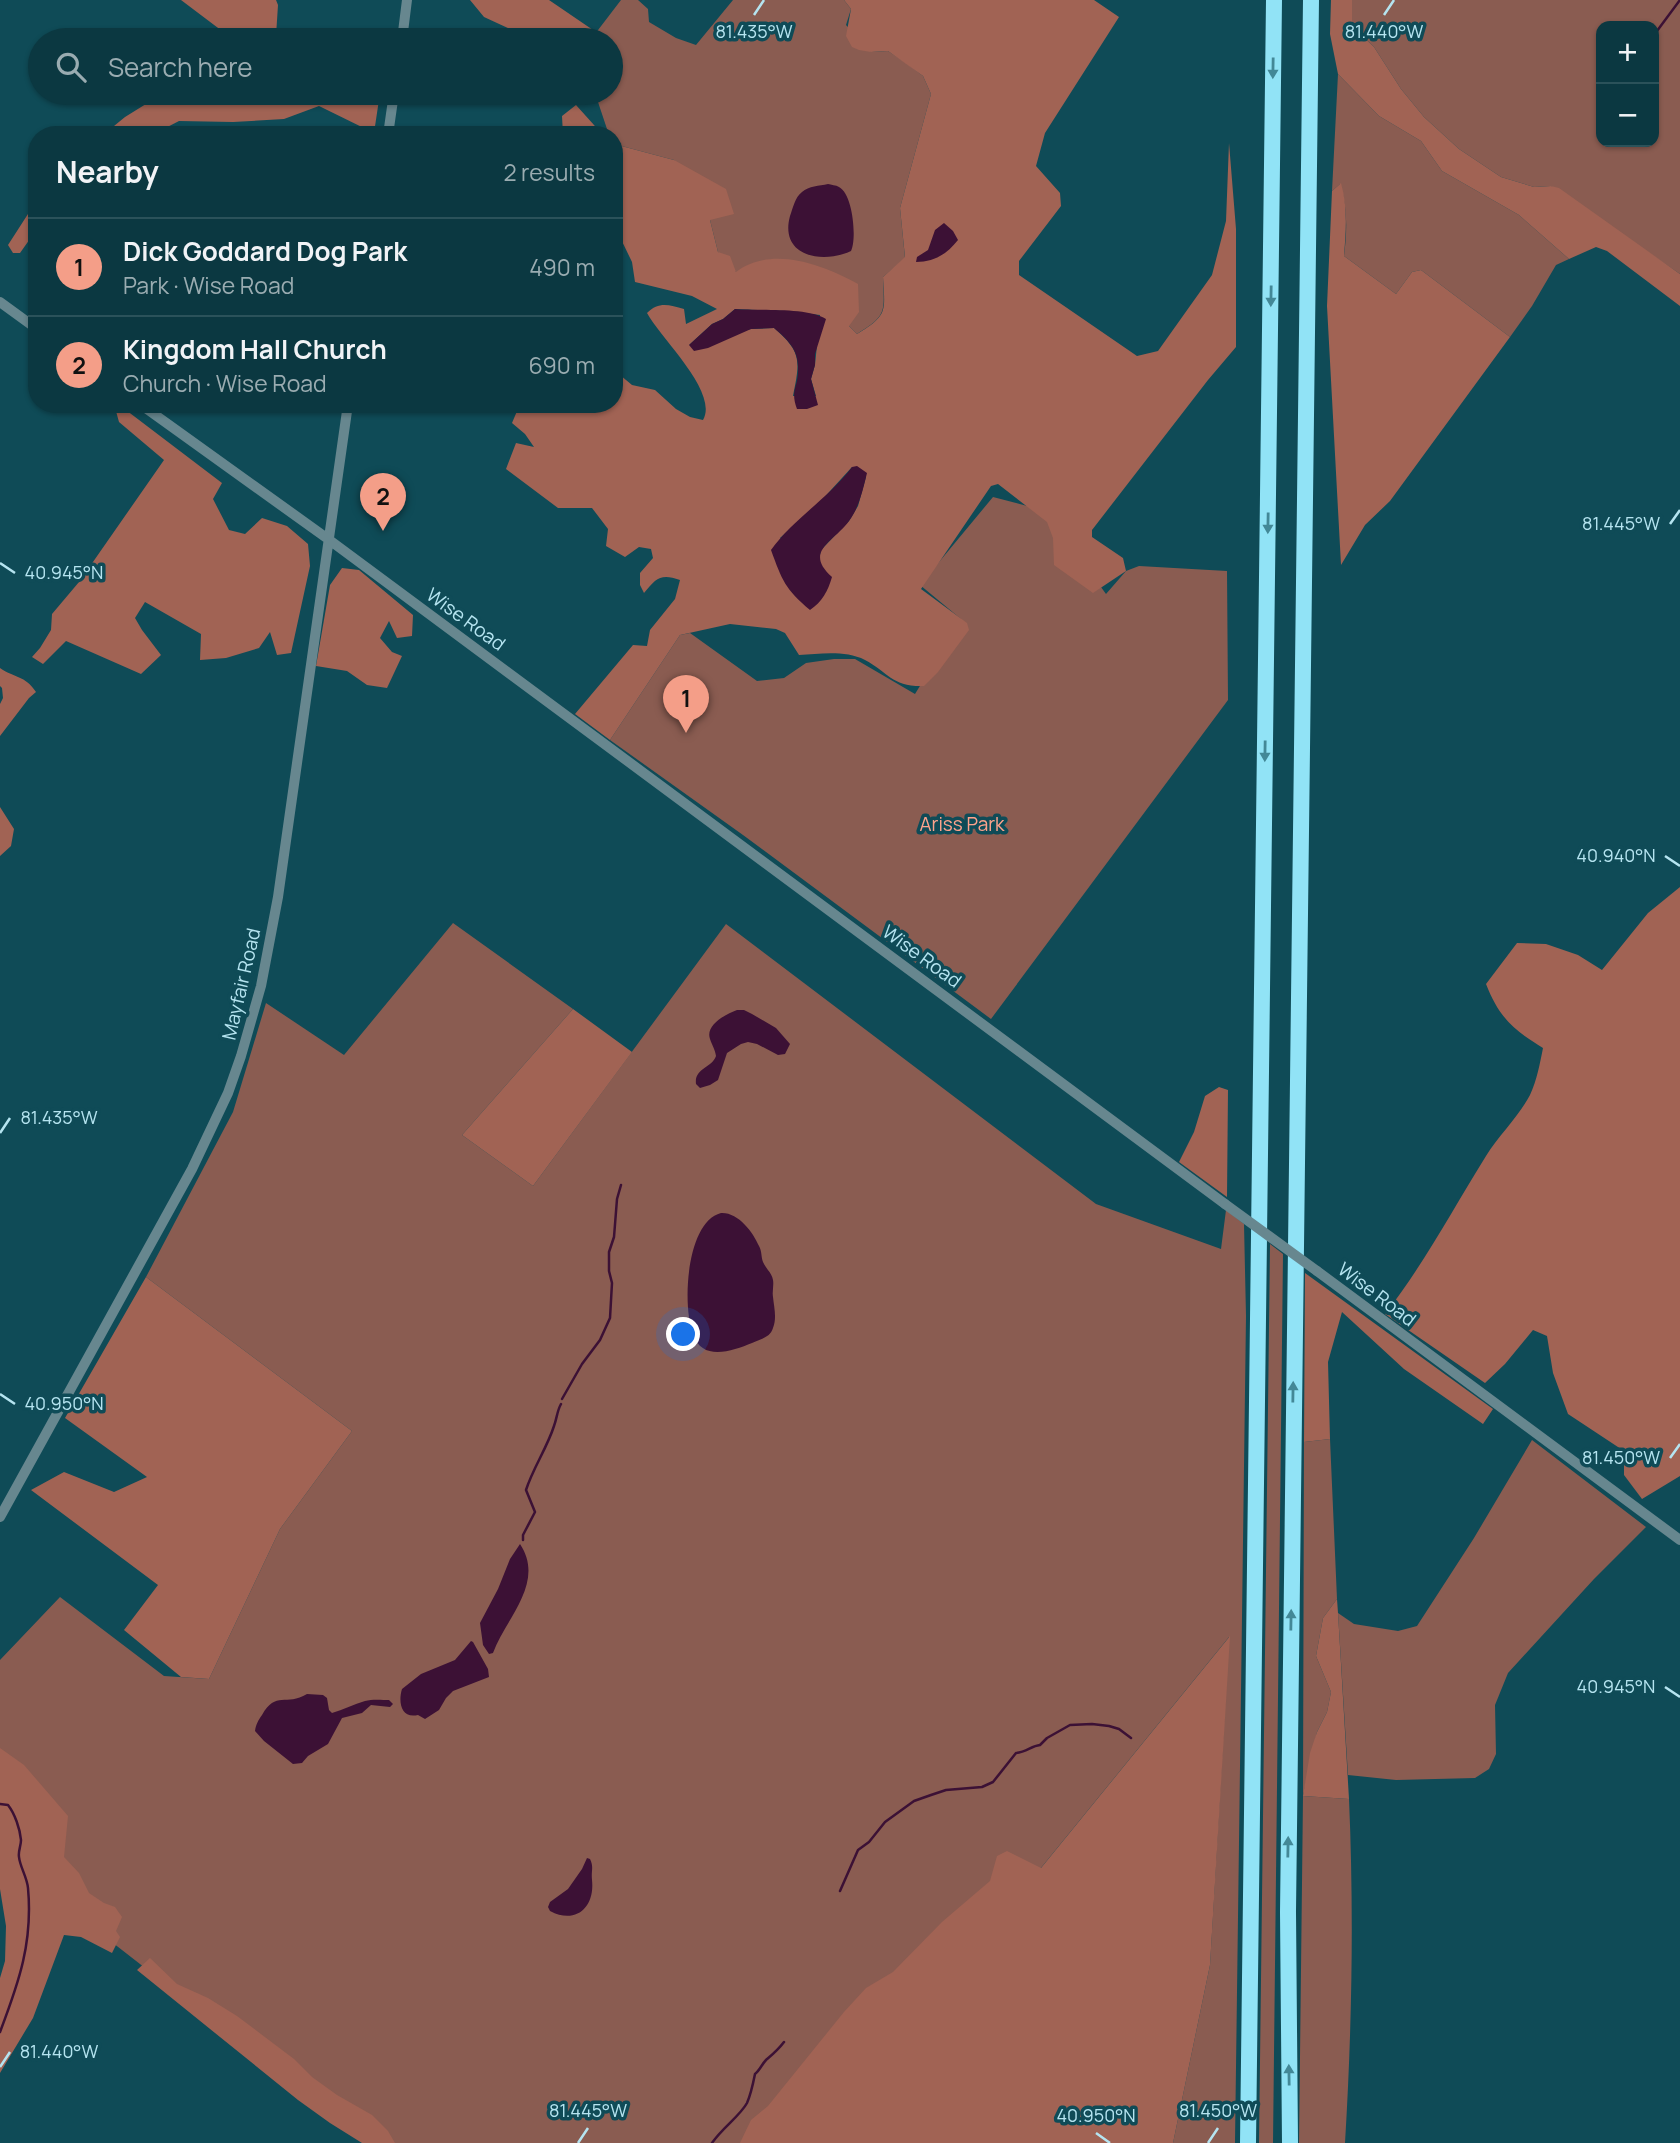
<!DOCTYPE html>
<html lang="en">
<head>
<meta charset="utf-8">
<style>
  body { margin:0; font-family:Manrope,sans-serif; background:#19434c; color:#f1f3f6 }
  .controls { position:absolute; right:21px; top:21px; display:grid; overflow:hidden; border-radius:14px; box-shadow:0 2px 5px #0004 }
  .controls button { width:63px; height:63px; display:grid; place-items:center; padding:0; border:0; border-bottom:2px solid #2b525a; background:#0b3841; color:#f1f3f6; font:35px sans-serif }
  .you { position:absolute; left:684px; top:1335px; width:24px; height:24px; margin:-18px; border:5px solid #fff; border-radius:50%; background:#1a73e8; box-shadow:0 0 0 10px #1a73e833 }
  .badge { display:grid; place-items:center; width:46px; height:46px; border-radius:50%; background:#f49e88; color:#111; font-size:23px; font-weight:700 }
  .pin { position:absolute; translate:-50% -58px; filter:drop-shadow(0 2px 4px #0008) }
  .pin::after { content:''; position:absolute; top:37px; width:24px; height:21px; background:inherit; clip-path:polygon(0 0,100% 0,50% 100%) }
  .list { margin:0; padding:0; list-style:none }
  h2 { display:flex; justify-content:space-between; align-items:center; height:91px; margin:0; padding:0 28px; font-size:30px }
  h2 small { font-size:23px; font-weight:400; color:#9aacb1 }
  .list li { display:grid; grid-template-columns:46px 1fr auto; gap:21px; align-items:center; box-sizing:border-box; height:98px; padding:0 28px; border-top:2px solid #2b525a }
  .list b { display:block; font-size:26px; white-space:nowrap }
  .list p { margin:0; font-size:23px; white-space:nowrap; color:#9aacb1 }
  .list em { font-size:23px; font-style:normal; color:#9aacb1 }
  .icon { flex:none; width:38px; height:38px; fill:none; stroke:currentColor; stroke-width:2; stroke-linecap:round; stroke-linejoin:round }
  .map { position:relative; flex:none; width:1680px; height:2143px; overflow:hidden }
  .search { position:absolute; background:#0b3841; box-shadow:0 2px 5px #0004; left:28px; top:28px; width:595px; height:77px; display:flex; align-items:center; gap:18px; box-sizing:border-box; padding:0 24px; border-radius:38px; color:#9aacb1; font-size:26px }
  .panel { position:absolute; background:#0b3841; box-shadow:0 2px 5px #0004; left:28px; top:126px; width:595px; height:287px; border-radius:28px }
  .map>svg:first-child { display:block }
</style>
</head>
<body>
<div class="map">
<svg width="1680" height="2143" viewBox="0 0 1680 2143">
  <rect width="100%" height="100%" fill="#0f4b57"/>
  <path fill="#8a5c51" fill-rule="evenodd" d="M 621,0 L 638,0 L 648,9 L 649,22 L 676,38 L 696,45 L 733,0 L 844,0 L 851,9 L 846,25 L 871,52 L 888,51 L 906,63 L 923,76 L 931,94 L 900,208 L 905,258 L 883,277 C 884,312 888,315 857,334 L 849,326 L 736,272 L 718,252 L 710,220 L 674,160 L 614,144 L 614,135 L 609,135 L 595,93 L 611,93 L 611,66 L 614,49 L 606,35 L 595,34 Z
    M 1352,0 L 1680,0 L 1680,274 L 1551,186 L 1534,187 L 1501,177 L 1459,149 L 1424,117 L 1401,89 L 1374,47 L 1357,31 L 1352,22 ZM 1601,26 L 1654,26 L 1654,142 L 1601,142 Z
    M 1338,74 L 1379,116 L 1421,141 L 1442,171 L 1519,215 L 1569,259 L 1556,265 L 1532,306 L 1510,337 L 1421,270 L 1412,272 L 1396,294 L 1344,256 C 1347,232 1348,208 1340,184 L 1332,191 Z
    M 993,497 L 1046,511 L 1106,594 L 1126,571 L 1139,566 L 1227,571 L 1228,700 L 991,1019 L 743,835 L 610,740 L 680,635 L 690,633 L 757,681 L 784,678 L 806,663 L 834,659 L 855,659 L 915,694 L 961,619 L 920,585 Z
    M 453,923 L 573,1009 L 462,1135 L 533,1186 L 726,924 L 1096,1204 L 1221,1249 L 1226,1210 L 1244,1224 L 1246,1316 L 1235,2143 L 1173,2143 L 1210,1965 L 1229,1637 L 817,2143 L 370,2143 L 113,1943 L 0,1800 L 0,1660 L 60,1597 L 164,1676 L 209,1679 L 280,1529 L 352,1431 L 146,1277 L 233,1112 L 266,1003 L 344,1055 Z
    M 1270,1244 L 1283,1254 L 1273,2143 L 1259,2143 Z
    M 1330,1439 L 1337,1599 L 1323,1618 L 1316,1656 L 1331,1692 L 1327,1712 L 1317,1732 L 1303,1796 L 1349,1799 C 1354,1913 1352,2028 1345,2143 L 1299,2143 L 1303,1796 L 1304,1442 Z
    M 1532,1440 L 1646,1527 L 1594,1579 L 1508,1673 L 1495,1705 L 1496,1754 L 1489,1769 L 1475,1778 L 1396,1780 L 1348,1775 L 1338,1613 L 1354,1624 L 1398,1631 L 1417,1626 L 1474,1538 Z"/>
  <path fill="#a16354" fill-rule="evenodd" d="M 181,0 L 276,0 L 278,5 L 276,36 L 281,40 L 234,40 Z
    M 470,0 L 549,0 L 593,30 L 606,35 L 610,40 L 534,40 L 484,17 Z
    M 844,0 L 1094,0 L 1119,17 L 1045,133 L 1036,166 L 1060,193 L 1061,206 L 1019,261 L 1019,275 L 1137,356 L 1158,351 L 1212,275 L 1226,221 L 1229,143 L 1236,229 L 1236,347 L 1208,380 L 1092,530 L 1092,537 L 1123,558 L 1126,571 L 1093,593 L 1054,565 L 1053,538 L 1047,522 L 998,484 L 991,486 L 921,589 L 967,623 L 969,630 L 938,672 L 924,686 C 892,687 889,673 865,660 C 845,650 820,654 799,655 L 785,633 L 776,629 L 730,624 L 680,635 L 610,740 L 575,714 L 633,645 L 647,646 L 650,630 L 675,599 L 680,580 C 661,573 656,578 644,593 L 640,585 L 640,573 L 653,558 L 651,549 L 639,547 L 625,557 L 606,546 L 608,529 L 592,508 L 558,508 L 506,469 L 516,443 L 534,447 L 525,434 L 512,423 L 520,404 L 614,404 L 614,370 L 632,385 L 655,390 L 676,409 L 690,417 L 703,420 C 719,392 661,339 647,313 C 659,301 669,305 684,309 L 686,324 L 717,309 L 692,296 L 635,282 L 632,262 L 618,233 L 614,193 L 614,144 L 674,160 L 726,189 L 734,214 L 710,220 L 718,252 L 730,256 L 736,272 C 772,245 823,265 858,284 L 859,312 L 849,326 L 857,334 C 888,315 885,312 883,277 L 905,257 L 900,208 L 931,94 L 923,76 L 888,51 L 871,52 L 859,50 L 852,47 L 846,36 L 851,9 ZM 735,309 L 786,311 L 820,315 L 815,365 L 811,379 L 816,396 L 793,396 C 800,361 802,352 774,328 L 751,329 L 689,345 L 712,324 L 723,319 ZM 852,467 L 866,477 L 858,506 L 849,521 L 821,550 L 819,559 L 822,569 L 780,538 L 820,502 Z
    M 1331,0 L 1352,0 L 1352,22 L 1357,31 L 1374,47 L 1401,89 L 1424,117 L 1459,149 L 1501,177 L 1534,187 L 1551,186 L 1559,188 L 1680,274 L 1680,306 L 1607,251 L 1596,247 L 1569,259 L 1519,215 L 1442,171 L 1421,141 L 1379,116 L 1338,74 L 1330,34 Z
    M 270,93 L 380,93 L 374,133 L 319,106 L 284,119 L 233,122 L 179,121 L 152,135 L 103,135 L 125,117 L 154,99 L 223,104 Z
    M 576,105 L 603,135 L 563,135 L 562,116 Z
    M 1341,183 C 1348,208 1346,231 1344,256 L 1396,294 L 1412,272 L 1421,270 L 1510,337 L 1390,501 L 1365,525 L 1341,565 L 1327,306 L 1332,191 Z
    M 37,200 L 37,229 L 20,253 L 13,253 L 8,245 Z
    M 114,404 L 118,404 L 222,483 L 213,499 L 229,530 L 245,534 L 262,518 L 287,526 L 308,544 L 310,566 L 291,653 L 277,655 L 270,632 L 259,648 L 226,658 L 200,660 L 201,634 L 145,602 L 135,618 L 142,630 L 161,655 L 141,674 L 66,641 L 43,664 L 32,657 L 40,648 L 51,630 L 52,614 L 79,582 L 164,460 L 119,422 Z
    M 342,568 L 359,570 L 413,615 L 412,636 L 397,638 L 389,621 L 380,638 L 392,652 L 402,656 L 387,688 L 367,685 L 347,671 L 316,666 L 330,585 Z
    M 0,668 C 14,678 25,675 36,692 L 29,698 L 0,736 L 0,704 L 3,698 L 2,688 L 0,686 Z
    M 0,807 L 14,829 L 11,846 L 0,856 Z
    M 1680,887 L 1680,1476 L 1642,1499 L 1624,1475 L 1624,1451 L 1568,1414 L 1553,1373 L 1547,1336 L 1533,1330 L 1505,1364 L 1485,1383 L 1385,1314 C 1424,1264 1453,1209 1486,1156 C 1499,1135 1519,1116 1530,1095 C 1537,1080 1540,1063 1543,1048 C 1513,1030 1499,1017 1486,984 L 1517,943 L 1546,944 L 1578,955 L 1602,970 L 1648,913 Z
    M 573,1009 L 632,1052 L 533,1186 L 462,1135 Z
    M 1219,1087 L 1228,1090 L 1227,1197 L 1179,1162 L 1194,1132 L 1205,1096 Z
    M 1305,1273 L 1493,1409 L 1483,1424 L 1404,1369 L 1342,1312 L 1328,1362 L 1330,1439 L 1304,1442 Z
    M 146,1277 L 352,1431 L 280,1529 L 209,1679 L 181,1677 L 124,1630 L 158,1585 L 31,1490 L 64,1472 L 114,1492 L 147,1477 L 65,1418 Z
    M 1337,1599 L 1338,1613 L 1349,1799 L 1303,1796 L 1310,1753 L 1317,1732 L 1327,1712 L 1331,1692 L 1316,1656 L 1323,1618 Z
    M 1230,1636 L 1210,1965 L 1173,2143 L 740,2143 L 751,2120 L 768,2106 L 844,2012 L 866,1988 L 893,1972 L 942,1922 L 990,1881 L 997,1856 L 1007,1851 L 1041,1868 Z
    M 0,1748 L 24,1765 L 68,1816 L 64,1857 L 79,1873 L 89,1893 L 104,1903 L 115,1907 L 122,1917 L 116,1931 L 120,1937 L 112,1953 L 81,1937 L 64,1935 L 33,2018 L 0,2073 L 0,1978 L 5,1961 L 6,1926 L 0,1889 Z
    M 150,1958 L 177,1984 L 208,1998 L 237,2016 L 294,2059 L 312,2077 L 337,2095 L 372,2115 L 388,2131 L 395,2143 L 362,2143 L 330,2123 L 298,2100 L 137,1970 Z"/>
  <path fill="#3c1135" d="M 828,184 C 831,185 836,185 839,187 C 853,194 857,239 851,251 C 823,264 779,257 790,216 C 793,208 795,197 802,192 C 809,186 819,186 828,184 Z
    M 944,223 L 953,231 L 958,240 C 947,254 934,262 916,262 L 917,257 L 928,250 L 935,230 Z
    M 735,309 C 758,311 807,307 826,319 L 815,354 L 815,365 L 811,379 L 818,405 L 807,409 L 797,409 C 790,390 798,388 798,370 C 799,350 788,340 774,328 L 751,329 L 708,348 L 694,351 L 689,345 L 712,324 L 723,319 Z
    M 857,466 L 867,473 C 863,489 859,508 849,521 C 834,542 803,551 832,577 C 828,591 822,602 810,610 C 785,589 782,580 771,550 C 793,519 829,498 852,467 Z
    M 737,1010 L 744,1010 L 752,1014 L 776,1028 L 790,1044 L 785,1054 L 778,1055 L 757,1044 L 748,1042 L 741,1044 L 727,1053 L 718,1080 L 710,1085 L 700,1088 L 696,1084 C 694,1068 712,1068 716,1056 C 715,1049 712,1045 710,1039 C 705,1025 726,1014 737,1010 Z
    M 721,1213 C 738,1212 753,1232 759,1246 C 762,1251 761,1257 763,1262 C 766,1269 772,1273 773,1280 C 774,1286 772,1291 773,1297 C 774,1307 777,1318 773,1328 C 770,1338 760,1339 752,1343 C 732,1351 702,1362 693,1334 C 682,1306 686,1222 721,1213 Z
    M 520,1544 C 546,1583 505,1619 493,1653 L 489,1654 L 483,1645 L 480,1623 L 498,1589 L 510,1559 Z
    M 471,1641 L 473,1642 L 488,1669 L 489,1677 L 453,1691 L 446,1698 L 439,1710 L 425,1719 L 418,1715 C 401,1719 398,1702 402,1689 L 421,1674 L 455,1660 Z
    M 307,1694 L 323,1695 L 327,1698 L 329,1710 L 332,1713 C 343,1710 354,1704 365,1701 C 372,1699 382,1700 389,1700 L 393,1704 L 390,1707 L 371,1705 L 362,1713 L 342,1718 L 328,1744 L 308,1756 L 302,1763 L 293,1764 L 264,1741 L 255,1731 C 256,1724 258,1721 262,1715 C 276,1690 286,1707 307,1694 Z
    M 587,1858 L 590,1859 C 594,1867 591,1871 592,1880 C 595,1907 576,1925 550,1911 L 548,1907 L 550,1902 L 568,1889 L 582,1869 Z"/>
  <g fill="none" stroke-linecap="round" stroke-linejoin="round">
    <path stroke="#3c1135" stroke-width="2.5" d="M 1654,35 L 1680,0
      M 1598,101 L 1601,98
      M 562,1399 L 582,1364 L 600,1340 L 610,1318 L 612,1283 L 609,1271 L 609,1252 L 614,1237 L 617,1199 L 621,1185
      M 523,1540 L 523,1535 L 535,1512 L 526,1490 C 533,1468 547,1448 554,1426 C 557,1418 557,1411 561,1404
      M 0,1804 L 8,1805 C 15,1814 20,1829 21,1840 C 21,1846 18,1851 19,1857 C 20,1867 27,1877 28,1888 C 33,1942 19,1982 0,2032
      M 840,1891 L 858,1850 L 869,1842 L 885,1822 L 914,1801 L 931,1795 L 946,1790 L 982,1787 L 993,1782 L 1016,1753 C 1027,1752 1031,1746 1040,1745 L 1047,1738 L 1070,1725 L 1092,1724 L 1109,1726 L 1119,1729 L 1131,1738
      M 712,2143 C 722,2128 740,2116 747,2103 C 751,2094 753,2084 755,2074 C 760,2070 762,2064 766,2060 C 773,2054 778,2050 784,2042"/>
    <path stroke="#67878f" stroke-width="10" d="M 402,40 L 407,0
      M 388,135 L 394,93
      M 0,302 L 37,329
      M 140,404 L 328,539 L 1225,1204
      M 1317,1271 L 1680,1540
      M 0,1517 L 192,1169 L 228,1093 L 241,1056 L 261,986 L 278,897 L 348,404"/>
    <path stroke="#91e3f6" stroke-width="16" d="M 1248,2143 L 1274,0
      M 1290,2143 L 1288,1912 L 1311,0"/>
    <path stroke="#67878f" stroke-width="10" d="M 1225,1204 L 1317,1271"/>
  </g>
  <defs><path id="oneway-solid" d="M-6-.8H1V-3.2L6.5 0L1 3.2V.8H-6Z" transform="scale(1.75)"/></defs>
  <g fill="#438897">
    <use href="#oneway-solid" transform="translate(1273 68) rotate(91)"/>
    <use href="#oneway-solid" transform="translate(1271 296) rotate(91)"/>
    <use href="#oneway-solid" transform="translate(1268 523) rotate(91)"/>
    <use href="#oneway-solid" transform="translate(1265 751) rotate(91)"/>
    <use href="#oneway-solid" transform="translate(1293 1392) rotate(-89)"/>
    <use href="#oneway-solid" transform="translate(1291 1620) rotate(-89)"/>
    <use href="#oneway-solid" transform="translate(1288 1847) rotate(-89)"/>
    <use href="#oneway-solid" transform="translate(1289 2075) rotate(-91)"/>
  </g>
  <path fill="none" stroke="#b5e4f0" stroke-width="2.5" d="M 754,15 L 764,0M 1384,15 L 1394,0M 1670,524 L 1680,510M 0,563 L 15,573M 1665,856 L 1680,866M 0,1133 L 10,1118M 0,1394 L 15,1404M 1670,1458 L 1680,1444M 1665,1687 L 1680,1697M 0,2067 L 10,2052M 1096,2133 L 1110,2143M 578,2143 L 588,2128M 1208,2143 L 1218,2128"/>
  <g text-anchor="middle" stroke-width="7" stroke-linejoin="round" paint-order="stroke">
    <g font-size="19" fill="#b5e4f0" stroke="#0f4b57">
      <text transform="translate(466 619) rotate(36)" y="7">Wise Road</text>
      <text transform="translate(922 956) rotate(36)" y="7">Wise Road</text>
      <text transform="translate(241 984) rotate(-77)" y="7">Mayfair Road</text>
      <text transform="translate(1377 1294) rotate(37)" y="7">Wise Road</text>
    </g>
    <g font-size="19" fill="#fea38c" stroke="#0f4b57">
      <text x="962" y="831">Ariss Park</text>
    </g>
  </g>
  <g font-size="18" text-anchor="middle" fill="#b5e4f0" stroke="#0f4b57" stroke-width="7" stroke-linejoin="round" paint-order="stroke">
    <text x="754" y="38">81.435°W</text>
    <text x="1384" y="38">81.440°W</text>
    <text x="1621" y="530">81.445°W</text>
    <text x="64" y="579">40.945°N</text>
    <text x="1616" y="862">40.940°N</text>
    <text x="59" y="1124">81.435°W</text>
    <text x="64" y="1410">40.950°N</text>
    <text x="1621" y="1464">81.450°W</text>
    <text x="1616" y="1693">40.945°N</text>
    <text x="59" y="2058">81.440°W</text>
    <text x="588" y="2117">81.445°W</text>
    <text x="1218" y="2117">81.450°W</text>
    <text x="1096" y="2122">40.950°N</text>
  </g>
</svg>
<div class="controls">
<button>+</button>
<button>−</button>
</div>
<div class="you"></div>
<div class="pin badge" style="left:686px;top:733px">1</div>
<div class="pin badge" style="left:383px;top:531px">2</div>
<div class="search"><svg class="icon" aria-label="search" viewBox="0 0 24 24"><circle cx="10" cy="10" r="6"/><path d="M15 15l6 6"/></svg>Search here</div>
<section class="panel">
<h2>Nearby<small>2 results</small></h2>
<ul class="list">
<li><span class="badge">1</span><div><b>Dick Goddard Dog Park</b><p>Park · Wise Road</p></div><em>490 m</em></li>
<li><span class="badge">2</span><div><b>Kingdom Hall Church</b><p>Church · Wise Road</p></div><em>690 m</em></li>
</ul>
</section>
</div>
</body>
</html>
